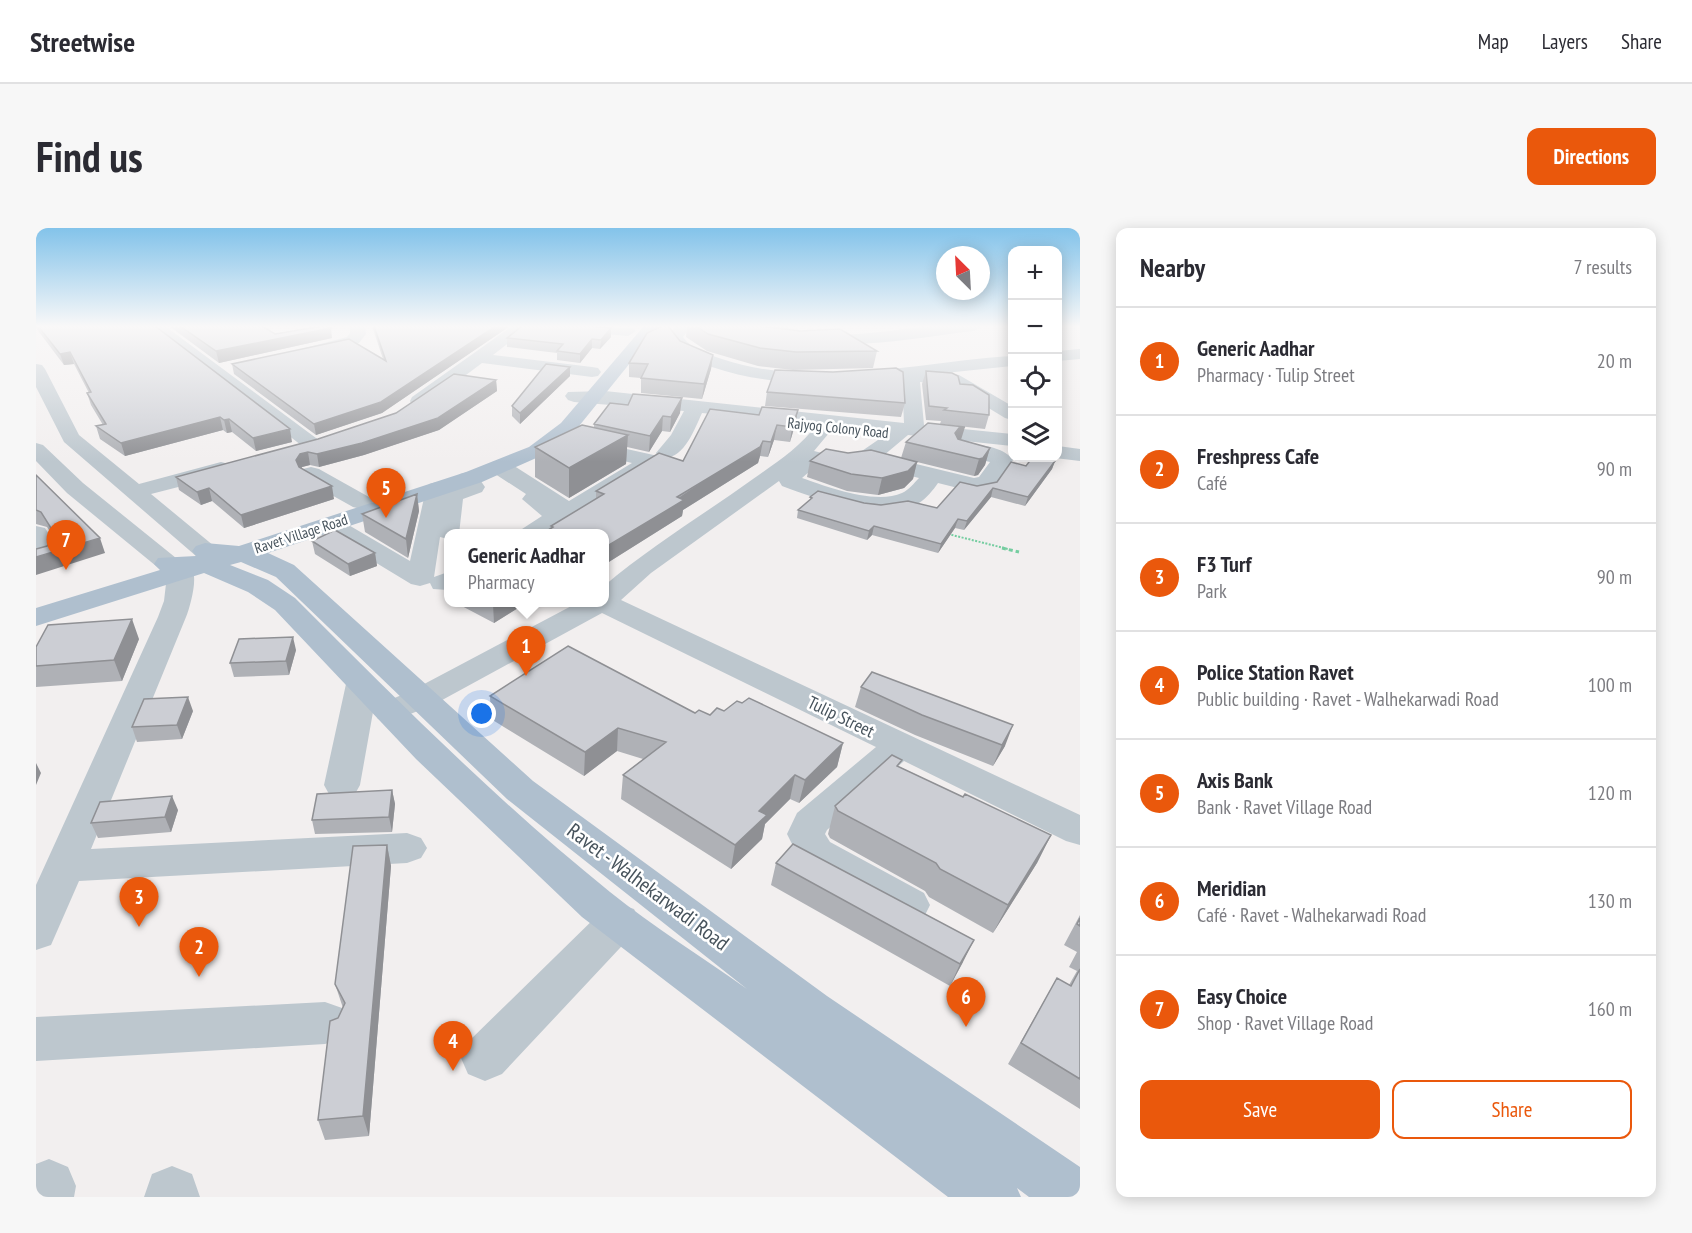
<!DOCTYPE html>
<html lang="en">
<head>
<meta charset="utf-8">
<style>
  body { margin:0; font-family:"PT Sans Narrow",sans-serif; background:#f7f7f7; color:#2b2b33 }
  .controls { position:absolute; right:18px; top:18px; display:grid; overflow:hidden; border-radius:12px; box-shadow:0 3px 15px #0003 }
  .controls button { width:54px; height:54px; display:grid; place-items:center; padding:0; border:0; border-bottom:2px solid #e1e1e2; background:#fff; color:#2b2b33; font:30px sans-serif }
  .compass { position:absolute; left:900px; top:18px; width:54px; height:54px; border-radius:50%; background:#fff; box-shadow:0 3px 15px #0003; rotate:336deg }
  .you { position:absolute; left:446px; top:486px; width:21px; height:21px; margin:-15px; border:4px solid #fff; border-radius:50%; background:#1a73e8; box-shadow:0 0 0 9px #1a73e833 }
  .badge { display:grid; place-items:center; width:39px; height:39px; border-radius:50%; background:#ea580c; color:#fff; font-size:20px; font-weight:700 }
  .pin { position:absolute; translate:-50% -50px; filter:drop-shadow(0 2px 3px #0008) }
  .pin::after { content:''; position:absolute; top:32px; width:21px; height:18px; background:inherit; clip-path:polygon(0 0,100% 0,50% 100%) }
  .popup { position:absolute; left:408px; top:301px; width:165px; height:78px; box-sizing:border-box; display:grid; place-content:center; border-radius:12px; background:#fff; filter:drop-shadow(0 2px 4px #0005); font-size:20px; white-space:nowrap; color:#7c7c81 }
  .popup b { font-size:22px; color:#2b2b33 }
  .popup::after { content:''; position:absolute; left:50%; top:100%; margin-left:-12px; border:12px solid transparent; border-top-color:#fff }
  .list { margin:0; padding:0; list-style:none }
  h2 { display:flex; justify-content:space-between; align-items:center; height:78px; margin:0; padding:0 24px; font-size:26px }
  h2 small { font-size:20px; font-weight:400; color:#7c7c81 }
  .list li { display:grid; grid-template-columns:39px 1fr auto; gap:18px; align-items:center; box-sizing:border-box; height:108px; padding:0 24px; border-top:2px solid #e1e1e2 }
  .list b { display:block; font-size:22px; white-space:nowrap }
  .list p { margin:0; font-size:20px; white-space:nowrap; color:#7c7c81 }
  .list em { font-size:20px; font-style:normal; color:#7c7c81 }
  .actions { display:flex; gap:12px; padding:18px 24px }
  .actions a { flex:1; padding:14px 0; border:2px solid #ea580c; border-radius:12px; text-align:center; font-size:21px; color:#ea580c }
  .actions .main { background:#ea580c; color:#fff }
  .icon { flex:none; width:33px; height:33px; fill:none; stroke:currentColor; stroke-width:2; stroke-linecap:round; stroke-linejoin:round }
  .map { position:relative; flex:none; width:1044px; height:969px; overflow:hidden; border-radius:12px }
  header { display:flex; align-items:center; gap:36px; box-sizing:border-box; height:84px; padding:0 30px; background:#fff; border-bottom:2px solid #e1e1e2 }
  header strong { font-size:28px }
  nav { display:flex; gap:33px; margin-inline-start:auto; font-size:21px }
  .intro { display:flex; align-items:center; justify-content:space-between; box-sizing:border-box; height:144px; padding:0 36px }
  h1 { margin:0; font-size:42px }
  .button { padding:15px 27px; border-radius:12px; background:#ea580c; color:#fff; font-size:21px; font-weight:700 }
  main { display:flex; gap:36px; padding:0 36px }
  aside { flex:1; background:#fff; border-radius:12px; box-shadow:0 3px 15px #0003 }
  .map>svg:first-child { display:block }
</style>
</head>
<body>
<header>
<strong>Streetwise</strong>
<nav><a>Map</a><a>Layers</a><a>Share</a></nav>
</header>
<div class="intro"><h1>Find us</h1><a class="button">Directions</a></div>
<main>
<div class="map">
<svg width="1044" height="969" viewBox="0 0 1044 969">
  <rect width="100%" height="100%" fill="#f2efef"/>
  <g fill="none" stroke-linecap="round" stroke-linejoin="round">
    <path stroke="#75cda0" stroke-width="2" stroke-dasharray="2 1.5" stroke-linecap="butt" d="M 912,306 L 972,321"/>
    <path stroke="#75cda0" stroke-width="3" stroke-dasharray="4 3" stroke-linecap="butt" d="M 966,320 L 983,324"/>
    <path fill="#bdc7ce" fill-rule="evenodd" d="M 113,98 L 129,98 L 284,213 L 287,217 L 284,221 L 277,223 L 270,221 Z
      M 314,98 L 329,98 L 330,106 L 323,115 L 271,129 L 263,124 L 265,121 L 311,109 L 314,105 Z
      M 476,98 L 494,98 L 457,127 L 556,139 L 562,140 L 565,144 L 562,148 L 556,149 L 446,135 L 390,177 L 376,177 L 374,173 L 376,169 Z
      M 528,98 L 597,100 L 600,103 L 592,108 L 536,103 Z
      M 640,98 L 655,98 L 647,109 C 656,122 672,126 686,131 C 779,162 881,134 976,128 L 976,138 L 909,145 L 923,147 L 976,178 L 976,192 L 969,190 L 913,156 L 884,154 L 888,197 L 976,206 L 976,218 L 872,207 L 847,228 L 938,250 L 943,249 L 954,234 L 919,226 L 916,222 L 919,218 C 935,214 967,217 977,232 L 958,260 L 938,264 L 902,255 C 897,262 891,270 883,275 C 842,295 785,272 746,258 L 743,253 L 615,345 L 585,372 L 1044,587 L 1044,617 L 1030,613 L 868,533 L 791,602 L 789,606 L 794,614 L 888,665 L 894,677 L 888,689 L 873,694 L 858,689 L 766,636 L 751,606 L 761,585 L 840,519 L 566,385 L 397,477 L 354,494 L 342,491 L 338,484 L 342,477 L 375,463 L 543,374 L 568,374 L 568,358 C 615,318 667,287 717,251 C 738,236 765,219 780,197 L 666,185 C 658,202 647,235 623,229 L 620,225 L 635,207 L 648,183 L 538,174 L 532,172 L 529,168 L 532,164 L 569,163 L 868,195 L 866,150 C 802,157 738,160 676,139 C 657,133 641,126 631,109 ZM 798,199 L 852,205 L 823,225 L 820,230 L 823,235 L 883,250 C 878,255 873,262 866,265 C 840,277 791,259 766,250 L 790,229 L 786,225 L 778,223 Z
      M 736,98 L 751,98 L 752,100 C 799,115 852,101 899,98 C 915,97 930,98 946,98 L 938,103 C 874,110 802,127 740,106 Z
      M 1044,121 L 1044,131 L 1022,133 L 1022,123 Z
      M 0,136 L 6,137 L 9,141 L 43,207 L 103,256 L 185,234 L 193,236 L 196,241 L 193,246 L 115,266 L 178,318 L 182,323 L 178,328 L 169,331 L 160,328 L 28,214 L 0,159 Z
      M 546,211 L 622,228 L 625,233 L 622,238 L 544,287 L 534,289 C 522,307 502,306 483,306 L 486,301 L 506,288 L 486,271 L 490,266 L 456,244 L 453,239 L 456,234 L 464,233 L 472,234 L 533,273 L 596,235 L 539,221 L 536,217 L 539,213 Z
      M 0,215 L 7,217 L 47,255 L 140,330 C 146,333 153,336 156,341 C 162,351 154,379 150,389 L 55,621 L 371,605 L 385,610 L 391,620 L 385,630 L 371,635 L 43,653 L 15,717 L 0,722 L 0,657 L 122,389 L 128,373 L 131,347 L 31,265 L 0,233 Z
      M 1022,218 L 1044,221 L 1044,233 L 1019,230 L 1022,230 Z
      M 275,239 L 283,241 L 333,269 L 337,274 L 333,279 L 325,281 L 317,279 L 267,251 L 264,246 L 267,241 Z
      M 432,244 L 440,246 L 449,259 L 446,264 L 427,271 L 423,306 L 412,306 L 412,311 L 404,309 L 398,349 L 412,344 L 412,362 L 397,361 L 394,355 L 384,358 L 375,356 L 286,302 L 283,297 L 286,292 L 295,290 L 304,292 L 374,333 L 390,261 L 393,256 L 401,254 L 409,256 L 412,261 L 425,256 L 421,251 L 424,246 Z
      M 0,298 L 9,300 L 24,323 L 17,332 L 0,337 Z
      M 326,446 L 337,449 L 342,456 L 324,557 L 319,566 L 306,570 L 293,566 L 288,557 L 310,456 L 315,449 Z
      M 583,676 L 598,681 L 604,693 L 598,705 L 466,846 L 449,853 L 432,846 L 425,830 L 432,814 L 568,681 Z
      M 289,774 L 306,780 L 313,795 L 306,810 L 289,816 L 0,833 L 0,789 Z
      M 13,931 L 32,939 L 40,958 L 38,969 L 0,969 L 0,936 Z
      M 136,938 L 156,946 L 164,969 L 108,969 L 116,946 Z"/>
    <path fill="#afbfce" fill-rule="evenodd" d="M 608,98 L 624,98 L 539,203 L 507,227 L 446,254 L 232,325 L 258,337 L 497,553 L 791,768 L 1044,939 L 1044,969 L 993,969 L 981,960 L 985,969 L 912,969 L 546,689 L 380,531 L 239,382 L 212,364 L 168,345 L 0,398 L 0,380 L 124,342 L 118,336 L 122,330 L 160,328 L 156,323 L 160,318 L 169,315 L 203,318 L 430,244 L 493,219 L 525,195 ZM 205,334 L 240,349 L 471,571 L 711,761 C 666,729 618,699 574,664 C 462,574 361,472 259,370 L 232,352 L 194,337 Z"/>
  </g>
  <path fill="#afb1b6" d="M 0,98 L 119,98 L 256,214 L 220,223 L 196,204 L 191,205 L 187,202 L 89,228 L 64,211 L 60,198 L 67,197 L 55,177 L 51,165 L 53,165 L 38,136 L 28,137 L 0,100 Z
    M 133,98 L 226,98 L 239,106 L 296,110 L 183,135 Z
    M 336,98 L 474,98 L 346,185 L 280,207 L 198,146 L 196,136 L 347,131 Z
    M 651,98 L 725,98 L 841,123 L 837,140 L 757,142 L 722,138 L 671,123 L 650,109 Z
    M 575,109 L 564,121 L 556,120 L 544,135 L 521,132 L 521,125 L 471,119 L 471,110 Z
    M 677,127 L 675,141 L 666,171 L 605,165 L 605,150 L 593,149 L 593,135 Z
    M 534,139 L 534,148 L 484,196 L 476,188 L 476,178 Z
    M 890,143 L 924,156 L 953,187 L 949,201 L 904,196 L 905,193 L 890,192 L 886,156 Z
    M 460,152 L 461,163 L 403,202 L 328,227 L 283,239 L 274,237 L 266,239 L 265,241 L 298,271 L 208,300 L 176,273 L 165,277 L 143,262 L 140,249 L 282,211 Z
    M 731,164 L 869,175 L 865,189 L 729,178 Z
    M 592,177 L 644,185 L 634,204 L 626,203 L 613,224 L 591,219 L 590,236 L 533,270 L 499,249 L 499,219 L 558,199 L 558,196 Z
    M 762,182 L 759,197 L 754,214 L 738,212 L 732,229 L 724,228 L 722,235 L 647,282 L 646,288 L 568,337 L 568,306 L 515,301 L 515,298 L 560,271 L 560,263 L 647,233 L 723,187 Z
    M 925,212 L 954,220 L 949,237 L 942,247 L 938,248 L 881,234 L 877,251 L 868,260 L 842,267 L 811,263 L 771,249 L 774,233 L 812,225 L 865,230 L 870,214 Z
    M 1019,233 L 1016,241 L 989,278 L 955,269 L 928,302 L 919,300 L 902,325 L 836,307 L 831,312 L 761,290 L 762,282 L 774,272 L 774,269 L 828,275 L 901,280 L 961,254 L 990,238 Z
    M 0,247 L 69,325 L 11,318 L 18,310 L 11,299 L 0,296 Z
    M 381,266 L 383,283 L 372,330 L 329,304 L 326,286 Z
    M 276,313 L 339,325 L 341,338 L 314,348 L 279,326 Z
    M 422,375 L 508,375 L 500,380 L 490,375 L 458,395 L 422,376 Z
    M 103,411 L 86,453 L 0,459 L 0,419 Z
    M 260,422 L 253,447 L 198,449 L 194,435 Z
    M 825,459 L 969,518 L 957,538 L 879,507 L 819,479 Z
    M 454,468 L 659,485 L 674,487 L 688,483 L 706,475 L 807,515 L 801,539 L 763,575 L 754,571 L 729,596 L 726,611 L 695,641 L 585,571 L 587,547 L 607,531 L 581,523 L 548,548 L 455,491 Z
    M 157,483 L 146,511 L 101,514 L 96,499 Z
    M 864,539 L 927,569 L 1015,607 L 1001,635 L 957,705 L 893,669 L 889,663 L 794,610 L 792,606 L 799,578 Z
    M 356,562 L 359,576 L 356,604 L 279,606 L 276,592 Z
    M 142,582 L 135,604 L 62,610 L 55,595 Z
    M 351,617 L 355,638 L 333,908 L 289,912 L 282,892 L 302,790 L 307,780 L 299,756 Z
    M 740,635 L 927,734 L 914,758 L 735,657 Z
    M 1044,687 L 1044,881 L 972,836 L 1021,750 L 1033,757 L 1041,743 L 1033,739 L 1041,724 L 1028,717 Z"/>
  <path fill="#8f9094" d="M 460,98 L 474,98 L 346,185 L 280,207 L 278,196 Z
    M 295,100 L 296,110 L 183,135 L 180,123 Z
    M 575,100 L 575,109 L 564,121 L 565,112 Z
    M 556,111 L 556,120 L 544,135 L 544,126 Z
    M 34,124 L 38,136 L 28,137 L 24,126 Z
    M 677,127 L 675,141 L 666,171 L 668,156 Z
    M 534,139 L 534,148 L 484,196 L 484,185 Z
    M 460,152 L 461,163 L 403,202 L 328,227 L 283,239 L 281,226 Z
    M 646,170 L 644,185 L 634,204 L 635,189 Z
    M 762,182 L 759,197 L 754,214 L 756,199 Z
    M 627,188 L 626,203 L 613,224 L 614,208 Z
    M 184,189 L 187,202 L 89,228 L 85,215 Z
    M 193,191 L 196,204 L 191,205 L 188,192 Z
    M 741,197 L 738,212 L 732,229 L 735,214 Z
    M 929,199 L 924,215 L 919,205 L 923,200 Z
    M 254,201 L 256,214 L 220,223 L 217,210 Z
    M 592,207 L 590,236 L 533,270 L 533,240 Z
    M 727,213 L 724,228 L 722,235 L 647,282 L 646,288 L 568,337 L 568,320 Z
    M 954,220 L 949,237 L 942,247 L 938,248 L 943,231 Z
    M 272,224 L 274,237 L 266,239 L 262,245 L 260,232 L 264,226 Z
    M 1019,233 L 1016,241 L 989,278 L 992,269 Z
    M 881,234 L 877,251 L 868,260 L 842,267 L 846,250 Z
    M 296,258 L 298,271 L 208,300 L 205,287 Z
    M 173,260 L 176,273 L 165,277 L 161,264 Z
    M 957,260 L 955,269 L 928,302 L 931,293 Z
    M 381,266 L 383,283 L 372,330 L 370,311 Z
    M 922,291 L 919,300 L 902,325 L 905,316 Z
    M 838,298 L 836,307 L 831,312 L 833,303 Z
    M 64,310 L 69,325 L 0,347 L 0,329 Z
    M 339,325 L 341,338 L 314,348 L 312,336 Z
    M 460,375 L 490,375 L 458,395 L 457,376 Z
    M 500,375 L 508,375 L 500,380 Z
    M 96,391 L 103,411 L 86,453 L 78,432 Z
    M 257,409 L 260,422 L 253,447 L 250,433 Z
    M 152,469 L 157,483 L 146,511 L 141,497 Z
    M 977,497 L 969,518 L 957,538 L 966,517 Z
    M 582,500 L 581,523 L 548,548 L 549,524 Z
    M 807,515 L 801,539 L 763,575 L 769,552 Z
    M 0,535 L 5,545 L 0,557 Z
    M 759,547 L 754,571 L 729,596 L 726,611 L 695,641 L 699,617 L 723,583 Z
    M 356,562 L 359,576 L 356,604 L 353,589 Z
    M 136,568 L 142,582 L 135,604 L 129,589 Z
    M 1015,607 L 1001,635 L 957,705 L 972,677 Z
    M 351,617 L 355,638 L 333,908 L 327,888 Z
    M 938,712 L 927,734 L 914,758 L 924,736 Z"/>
  <path fill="#ccced4" stroke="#8f9094" stroke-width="1.5" d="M 2,98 L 119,98 L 254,201 L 217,210 L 193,191 L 188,192 L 184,189 L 85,215 L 60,198 L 70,196 L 51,165 L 55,164 L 34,124 L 24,126 Z
    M 144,98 L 226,98 L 239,106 L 287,98 L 291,98 L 295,100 L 180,123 Z
    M 338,98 L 460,98 L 345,174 L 278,196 L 196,136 L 313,111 L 350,133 Z
    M 486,98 L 554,98 L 575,100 L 565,112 L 556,111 L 544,126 L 521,123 L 527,116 L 471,110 Z
    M 626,98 L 632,98 L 644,113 L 677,127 L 668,156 L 605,150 L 612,136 L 593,135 L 611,105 Z
    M 660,98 L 725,98 L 764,103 L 804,101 L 841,123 L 760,124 L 724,120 L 672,106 Z
    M 510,136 L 534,139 L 484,185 L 476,178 Z
    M 860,140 L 867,144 L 869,175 L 731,164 L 739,142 L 797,144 Z
    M 890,143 L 916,145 L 922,148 L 924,156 L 937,157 L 953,167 L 953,187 L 908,182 L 911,180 L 893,178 Z
    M 418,146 L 460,152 L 402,190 L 326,215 L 281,226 L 272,224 L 264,226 L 260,232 L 263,239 L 296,258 L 205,287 L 173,260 L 161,264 L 140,249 L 282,211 L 360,185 Z
    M 597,166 L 646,170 L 635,189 L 627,188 L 614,208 L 558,196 L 574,175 L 592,177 Z
    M 726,179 L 762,182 L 756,199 L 741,197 L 735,214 L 727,213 L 724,219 L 641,269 L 648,272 L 568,320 L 568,306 L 506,306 L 517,299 L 515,298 L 568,266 L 560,263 L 623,225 L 647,233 L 674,181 L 723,187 Z
    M 892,195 L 929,199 L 923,200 L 919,205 L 922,211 L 954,220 L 947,230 L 943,231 L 870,214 Z
    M 546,197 L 592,207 L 533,240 L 499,219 Z
    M 790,221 L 812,225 L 835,222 L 881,234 L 872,243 L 846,250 L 815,246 L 774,233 Z
    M 996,230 L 1004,230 L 1019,233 L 992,269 L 957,260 L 931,293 L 922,291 L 905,316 L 838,298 L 833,303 L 762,282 L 776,270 L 774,269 L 782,263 L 828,275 L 845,277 L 872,273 L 901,280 L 924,254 L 941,258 L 961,254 L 975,234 L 990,238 Z
    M 0,247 L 64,310 L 0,329 L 0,321 L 11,318 L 20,308 L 5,284 L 0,282 Z
    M 381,266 L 370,311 L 326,286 Z
    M 299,302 L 339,325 L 312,336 L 276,313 Z
    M 96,391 L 78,432 L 0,438 L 0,419 L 12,397 Z
    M 257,409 L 250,433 L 194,435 L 203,411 Z
    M 532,418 L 659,485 L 663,482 L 674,487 L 681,480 L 688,483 L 701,473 L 706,475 L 713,470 L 807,515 L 769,552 L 759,547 L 723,583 L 731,587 L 699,617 L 587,547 L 630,514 L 582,500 L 549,524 L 454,468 Z
    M 836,444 L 977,497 L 966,517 L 886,487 L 825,459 Z
    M 152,469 L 141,497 L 96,499 L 108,471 Z
    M 856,527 L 866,532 L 861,538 L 927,569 L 929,566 L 1015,607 L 972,677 L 904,641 L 900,635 L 802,583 L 799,578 Z
    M 356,562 L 353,589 L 276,592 L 281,566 Z
    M 136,568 L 129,589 L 55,595 L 64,574 Z
    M 757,616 L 938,712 L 924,736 L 740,635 Z
    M 351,617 L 327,888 L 282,892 L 294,793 L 302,790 L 309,775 L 299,756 L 317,618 Z
    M 1044,690 L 1044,698 L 1041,696 Z
    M 1044,741 L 1044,851 L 985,815 L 1021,750 L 1035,758 Z"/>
  <linearGradient id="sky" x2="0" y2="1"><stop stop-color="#83c3ea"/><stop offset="0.42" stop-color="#f9f8f8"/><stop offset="1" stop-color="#f9f8f8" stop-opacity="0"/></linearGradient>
  <rect width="1044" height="234" fill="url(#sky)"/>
  <g text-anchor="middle" stroke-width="5" stroke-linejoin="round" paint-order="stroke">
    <g font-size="15" fill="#47535c" stroke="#fff">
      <text transform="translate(802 200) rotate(6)" y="5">Rajyog Colony Road</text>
      <text transform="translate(265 306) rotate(-18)" y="5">Ravet Village Road</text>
    </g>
    <g font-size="18" fill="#47535c" stroke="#fff">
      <text transform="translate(805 489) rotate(26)" y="6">Tulip Street</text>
    </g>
    <g font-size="21" fill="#47535c" stroke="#fff">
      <text transform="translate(612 659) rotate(37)" y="7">Ravet - Walhekarwadi Road</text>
    </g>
  </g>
</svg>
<div class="controls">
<button>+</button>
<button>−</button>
<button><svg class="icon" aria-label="locate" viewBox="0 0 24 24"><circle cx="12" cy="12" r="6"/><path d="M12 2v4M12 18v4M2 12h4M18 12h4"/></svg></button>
<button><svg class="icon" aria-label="layers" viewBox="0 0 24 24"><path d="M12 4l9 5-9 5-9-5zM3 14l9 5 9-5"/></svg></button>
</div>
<svg class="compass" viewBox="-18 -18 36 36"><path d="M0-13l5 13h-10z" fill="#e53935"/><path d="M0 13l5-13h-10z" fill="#7c7c81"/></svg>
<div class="you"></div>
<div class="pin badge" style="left:490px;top:448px">1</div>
<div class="popup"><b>Generic Aadhar</b>Pharmacy</div>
<div class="pin badge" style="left:163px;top:749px">2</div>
<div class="pin badge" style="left:103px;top:699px">3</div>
<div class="pin badge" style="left:417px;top:843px">4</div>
<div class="pin badge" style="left:350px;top:290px">5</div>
<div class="pin badge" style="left:930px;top:799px">6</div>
<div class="pin badge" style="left:30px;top:342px">7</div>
</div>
<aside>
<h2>Nearby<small>7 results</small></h2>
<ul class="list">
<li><span class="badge">1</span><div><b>Generic Aadhar</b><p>Pharmacy · Tulip Street</p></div><em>20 m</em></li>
<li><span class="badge">2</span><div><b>Freshpress Cafe</b><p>Café</p></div><em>90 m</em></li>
<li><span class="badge">3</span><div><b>F3 Turf</b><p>Park</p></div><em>90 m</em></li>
<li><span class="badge">4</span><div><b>Police Station Ravet</b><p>Public building · Ravet - Walhekarwadi Road</p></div><em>100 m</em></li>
<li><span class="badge">5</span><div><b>Axis Bank</b><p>Bank · Ravet Village Road</p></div><em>120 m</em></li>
<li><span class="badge">6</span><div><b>Meridian</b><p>Café · Ravet - Walhekarwadi Road</p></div><em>130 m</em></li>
<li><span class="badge">7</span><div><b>Easy Choice</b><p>Shop · Ravet Village Road</p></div><em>160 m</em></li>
</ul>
<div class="actions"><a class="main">Save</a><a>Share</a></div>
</aside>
</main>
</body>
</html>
